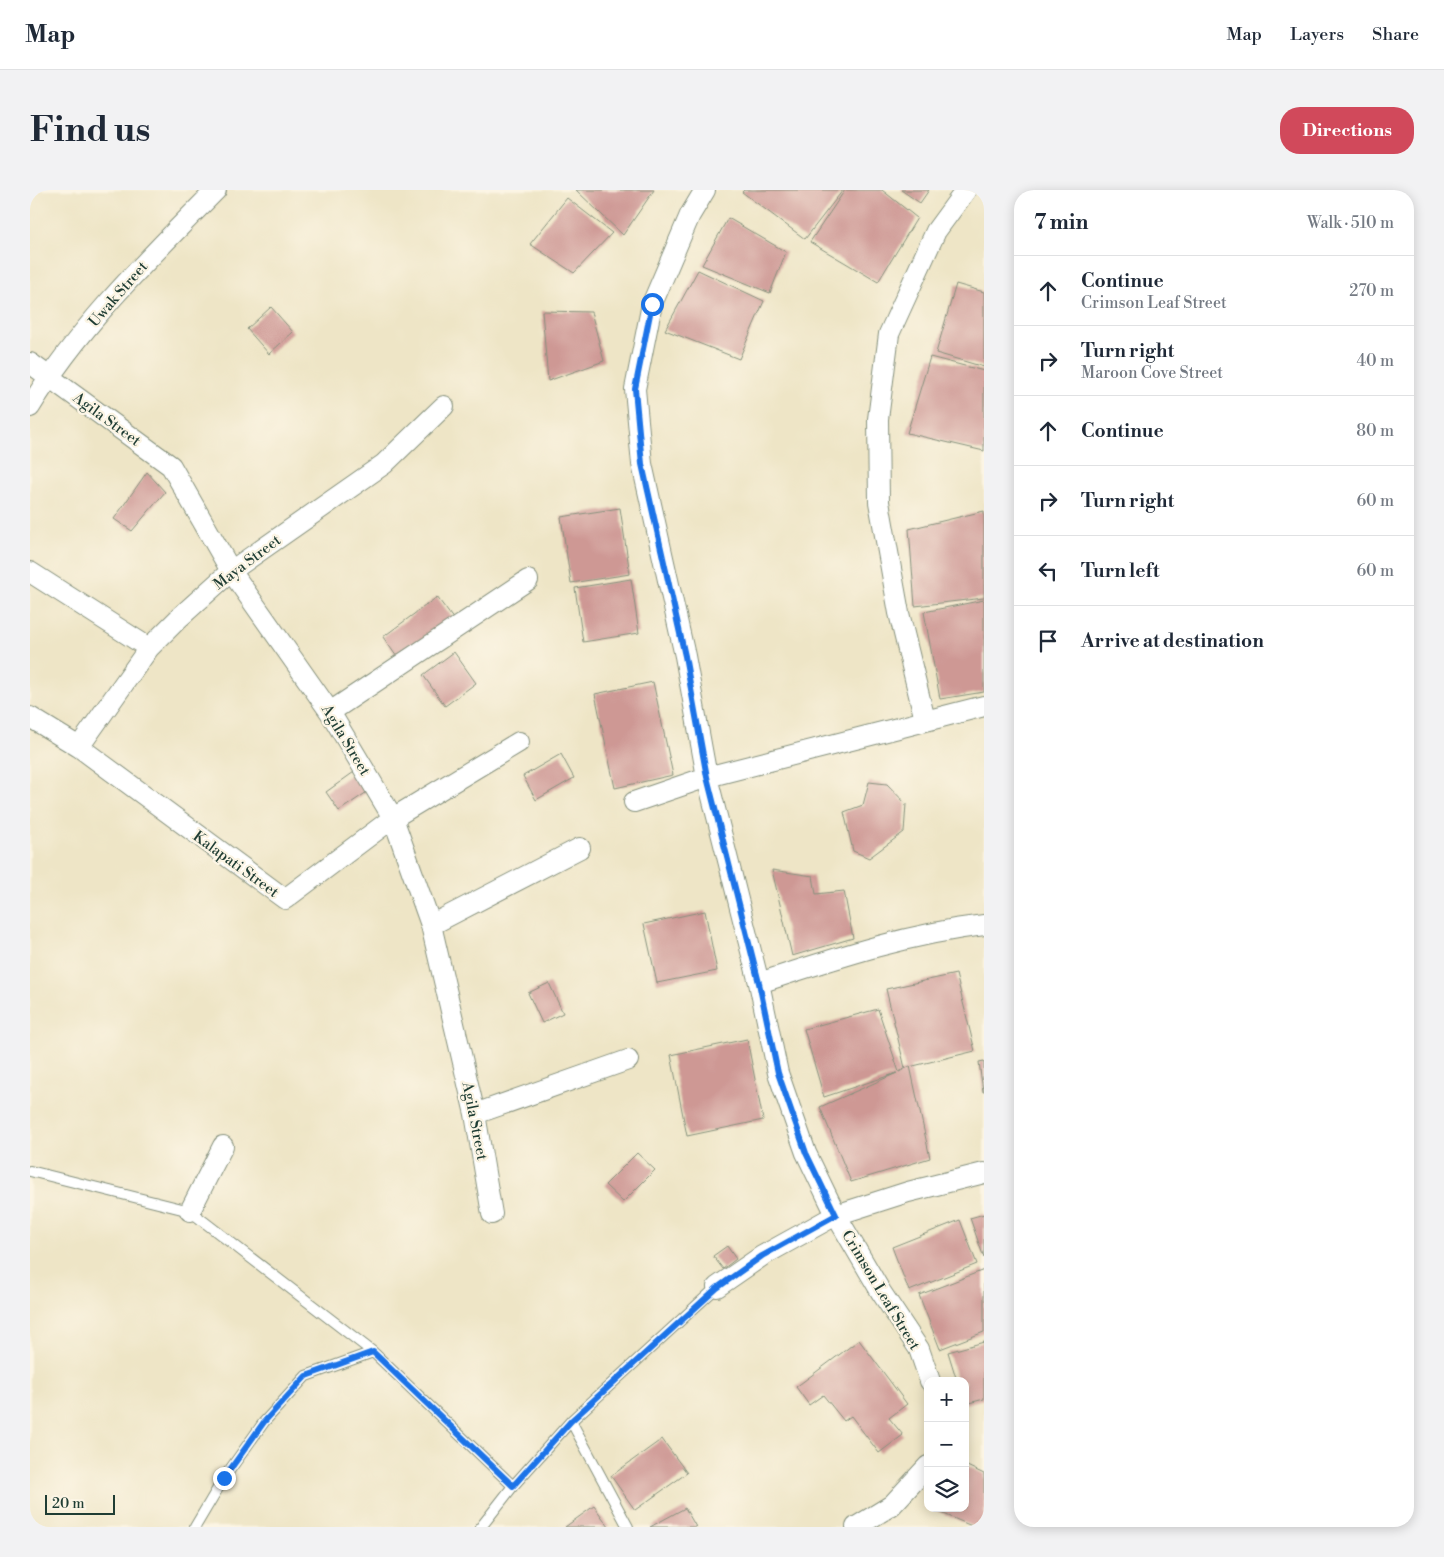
<!DOCTYPE html>
<html lang="en">
<head>
<meta charset="utf-8">
<style>
  body { margin:0; font-family:"Libre Bodoni",serif; background:#f2f2f3; color:#1f2937 }
  .controls { position:absolute; right:15px; bottom:15px; display:grid; overflow:hidden; border-radius:10px; box-shadow:0 2px 12px #0003 }
  .controls button { width:45px; height:45px; display:grid; place-items:center; padding:0; border:0; border-bottom:1px solid #e0e1e3; background:#fff; color:#1f2937; font:25px sans-serif }
  .scale { position:absolute; left:15px; bottom:12px; width:70px; box-sizing:border-box; padding-left:5px; border:2px solid #1f3d34; border-top:0; font-size:14px; line-height:18px; white-space:nowrap; color:#1f3d34; -webkit-text-stroke:4px #fcf5e5; paint-order:stroke }
  .stop { position:absolute; width:15px; height:15px; margin:-11px; border:4px solid #1a73e8; border-radius:50%; background:#fff }
  .stop.end { background:#1a73e8; border-color:#fff; box-shadow:0 1px 5px #0008 }
  .list { margin:0; padding:0; list-style:none }
  h2 { display:flex; justify-content:space-between; align-items:center; height:65px; margin:0; padding:0 20px; font-size:21px }
  h2 small { font-size:16px; font-weight:400; color:#747a83 }
  .list li { display:grid; grid-template-columns:32px 1fr auto; gap:15px; align-items:center; box-sizing:border-box; height:70px; padding:0 20px; border-top:1px solid #e0e1e3 }
  .list b { display:block; font-size:19px; white-space:nowrap }
  .list p { margin:0; font-size:16px; white-space:nowrap; color:#747a83 }
  .list em { font-size:16px; font-style:normal; color:#747a83 }
  .icon { flex:none; width:28px; height:28px; fill:none; stroke:currentColor; stroke-width:2; stroke-linecap:round; stroke-linejoin:round }
  .map { position:relative; flex:none; width:954px; height:1337px; overflow:hidden; border-radius:20px }
  header { display:flex; align-items:center; gap:30px; box-sizing:border-box; height:70px; padding:0 25px; background:#fff; border-bottom:1px solid #e0e1e3 }
  header strong { font-size:24px }
  nav { display:flex; gap:28px; margin-inline-start:auto; font-size:18px }
  .intro { display:flex; align-items:center; justify-content:space-between; box-sizing:border-box; height:120px; padding:0 30px }
  h1 { margin:0; font-size:35px }
  .button { padding:12px 22px; border-radius:20px; background:#d1495b; color:#fff; font-size:18px; font-weight:700 }
  main { display:flex; gap:30px; padding:0 30px }
  aside { flex:1; background:#fff; border-radius:20px; box-shadow:0 2px 12px #0003 }
  .map>svg:first-child { display:block }
</style>
</head>
<body>
<header>
<strong>Map</strong>
<nav><a>Map</a><a>Layers</a><a>Share</a></nav>
</header>
<div class="intro"><h1>Find us</h1><a class="button">Directions</a></div>
<main>
<div class="map">
<svg width="954" height="1337" viewBox="0 0 954 1337">
  <rect width="100%" height="100%" fill="#fcf5e5"/>
  <filter id="ink" filterUnits="userSpaceOnUse"><feTurbulence type="fractalNoise" baseFrequency=".02" numOctaves="2"/><feDisplacementMap in="SourceGraphic" scale="10" xChannelSelector="R" yChannelSelector="G"/><feConvolveMatrix kernelMatrix="1 2 1 2 8 2 1 2 1" color-interpolation-filters="sRGB"/></filter>
  <filter id="wash" filterUnits="userSpaceOnUse"><feTurbulence type="fractalNoise" baseFrequency=".0096" numOctaves="4" result="noise"/><feDisplacementMap in="SourceGraphic" scale="20" xChannelSelector="R" yChannelSelector="G"/><feGaussianBlur stdDeviation="1.12" result="paint"/><feColorMatrix in="noise" values="0 0 0 0 0 0 0 0 0 0 0 0 0 0 0 0 0 1.4 0 .05"/><feComposite in="paint" operator="in"/></filter>
  <g filter="url(#wash)">
    <rect width="100%" height="100%" fill="#eee5c6"/>
    <g id="blocks">
      <path fill="#ce9894" d="M 546,0 L 624,0 L 593,45 Z
        M 714,0 L 813,0 L 775,49 L 712,2 Z
        M 815,0 L 852,0 L 887,28 L 848,92 L 780,52 Z
        M 871,0 L 899,0 L 890,13 Z
        M 537,8 L 582,43 L 544,83 L 500,54 Z
        M 698,28 L 756,62 L 740,103 L 672,75 Z
        M 668,80 L 734,111 L 709,169 L 635,140 Z
        M 926,94 L 954,102 L 954,177 L 906,163 Z
        M 241,117 L 263,142 L 239,164 L 217,139 Z
        M 512,121 L 561,122 L 574,171 L 518,191 Z
        M 900,167 L 954,181 L 954,261 L 877,243 Z
        M 117,282 L 135,302 L 102,341 L 84,329 Z
        M 590,318 L 600,384 L 541,393 L 531,327 Z
        M 954,321 L 954,408 L 885,416 L 879,339 Z
        M 601,389 L 609,443 L 553,452 L 545,398 Z
        M 407,407 L 424,430 L 369,470 L 353,447 Z
        M 954,410 L 954,502 L 910,509 L 894,422 Z
        M 424,462 L 446,493 L 415,516 L 393,485 Z
        M 623,492 L 643,585 L 585,598 L 565,504 Z
        M 531,564 L 544,588 L 506,610 L 493,586 Z
        M 324,582 L 337,602 L 309,621 L 296,602 Z
        M 839,592 L 857,594 L 876,614 L 874,642 L 839,668 L 823,661 L 814,622 L 833,615 Z
        M 742,680 L 783,686 L 786,704 L 814,701 L 823,748 L 762,766 Z
        M 675,721 L 687,781 L 627,793 L 614,734 Z
        M 926,784 L 945,861 L 875,878 L 856,799 Z
        M 519,793 L 533,823 L 512,833 L 498,803 Z
        M 848,819 L 869,882 L 880,876 L 900,968 L 821,992 L 790,917 L 867,883 L 794,907 L 774,839 Z
        M 717,849 L 733,930 L 657,946 L 641,865 Z
        M 954,871 L 954,902 L 953,902 L 949,872 Z
        M 607,963 L 625,980 L 593,1012 L 575,995 Z
        M 954,1024 L 954,1068 L 940,1028 Z
        M 930,1030 L 947,1074 L 879,1101 L 862,1057 Z
        M 697,1056 L 706,1069 L 693,1079 L 683,1066 Z
        M 954,1080 L 954,1142 L 910,1159 L 889,1105 Z
        M 829,1150 L 877,1214 L 859,1228 L 873,1245 L 849,1263 L 821,1226 L 814,1231 L 793,1205 L 779,1215 L 766,1197 Z
        M 954,1152 L 954,1209 L 935,1214 L 935,1191 L 927,1191 L 918,1162 Z
        M 632,1249 L 657,1283 L 605,1320 L 581,1286 Z
        M 935,1275 L 954,1284 L 954,1337 L 944,1337 L 900,1318 L 935,1318 Z
        M 564,1316 L 579,1337 L 535,1337 Z
        M 655,1318 L 666,1337 L 620,1337 Z"/>
    </g>
  </g>
  <g filter="url(#ink)">
    <use href="#blocks" fill-opacity="0" stroke="#86917d" stroke-width="1"/>
    <g fill="none" stroke-linecap="round" stroke-linejoin="round">
      <g stroke="#86917d" stroke-width="12">
        <path id="service" d="M 0,981 L 160,1021 L 343,1162 L 483,1296
          M 541,1231 L 598,1337
          M 165,1337 L 194,1288 L 234,1232 L 276,1186 L 343,1162
          M 451,1337 L 483,1296 L 541,1231 L 687,1097"/>
      </g>
      <g stroke="#86917d" stroke-width="22">
        <path id="minor" d="M 675,0 L 660,25 L 622,114 L 605,199 L 612,274 L 655,466 L 677,587 L 729,793 L 748,883 L 776,963 L 806,1025 L 851,1102 L 889,1159 L 900,1191
          M 0,173 L 141,276 L 201,381 L 300,522 L 363,628 L 401,735 L 445,924 L 462,1024
          M 0,217 C 50,135 119,68 186,0
          M 0,382 L 119,458
          M 300,522 L 498,390
          M 0,527 L 49,557 L 255,709 L 363,628 L 489,552
          M 895,530 L 869,423 L 849,312 L 848,229 L 859,144 L 906,41 L 936,0
          M 49,557 L 119,458 L 150,427 L 201,381 L 354,274 L 414,216
          M 604,612 L 677,587 L 954,516
          M 401,735 L 550,658
          M 729,793 C 803,769 877,744 954,735
          M 445,924 L 598,870
          M 160,1021 L 193,956
          M 687,1097 L 732,1066 L 806,1025 L 878,1002 L 954,983
          M 826,1337 L 862,1315 L 898,1276"/>
      </g>
      <use href="#service" stroke="#fff" stroke-width="10"/>
      <use href="#minor" stroke="#fff" stroke-width="20"/>
    </g>
  </g>
  <g fill="none" stroke-linecap="round" stroke-linejoin="round" filter="url(#ink)">
    <path stroke="#1a73e8" stroke-width="6" d="M 194,1288 L 234,1232 L 276,1186 L 343,1162 L 483,1296 L 541,1231 L 687,1098 L 732,1066 L 806,1025 L 776,963 L 748,883 L 729,793 L 677,587 L 655,466 L 612,274 L 605,199 L 622,114"/>
  </g>
  <g text-anchor="middle" stroke-width="4.5" stroke-linejoin="round" paint-order="stroke">
    <g font-size="15" fill="#1f3d34" stroke="#fcf5e5">
      <text transform="translate(88 104) rotate(-49)" y="5">Uwak Street</text>
      <text transform="translate(77 229) rotate(36)" y="5">Agila Street</text>
      <text transform="translate(217 372) rotate(-37)" y="5">Maya Street</text>
      <text transform="translate(316 550) rotate(59)" y="5">Agila Street</text>
      <text transform="translate(206 674) rotate(36)" y="5">Kalapati Street</text>
      <text transform="translate(445 931) rotate(79)" y="5">Agila Street</text>
      <text transform="translate(851 1100) rotate(59)" y="5">Crimson Leaf Street</text>
    </g>
  </g>
</svg>
<div class="controls">
<button>+</button>
<button>−</button>
<button><svg class="icon" aria-label="layers" viewBox="0 0 24 24"><path d="M12 4l9 5-9 5-9-5zM3 14l9 5 9-5"/></svg></button>
</div>
<div class="scale">20 m</div>
<div class="stop" style="left:622px;top:114px"></div>
<div class="stop end" style="left:194px;top:1288px"></div>
</div>
<aside>
<h2>7 min<small>Walk · 510 m</small></h2>
<ul class="list">
<li><svg class="icon" aria-label="ahead" viewBox="0 0 24 24"><path d="M12 20V5M6 11l6-6 6 6"/></svg><div><b>Continue</b><p>Crimson Leaf Street</p></div><em>270 m</em></li>
<li><svg class="icon" aria-label="right" viewBox="0 0 24 24"><path d="M7 20v-9h11M14 6l5 5-5 5"/></svg><div><b>Turn right</b><p>Maroon Cove Street</p></div><em>40 m</em></li>
<li><svg class="icon" aria-label="ahead" viewBox="0 0 24 24"><path d="M12 20V5M6 11l6-6 6 6"/></svg><div><b>Continue</b></div><em>80 m</em></li>
<li><svg class="icon" aria-label="right" viewBox="0 0 24 24"><path d="M7 20v-9h11M14 6l5 5-5 5"/></svg><div><b>Turn right</b></div><em>60 m</em></li>
<li><svg class="icon" aria-label="left" viewBox="0 0 24 24"><path d="M17 20v-9H6M10 6l-5 5 5 5"/></svg><div><b>Turn left</b></div><em>60 m</em></li>
<li><svg class="icon" aria-label="arrive" viewBox="0 0 24 24"><path d="M6 21V4h12l-3 4 3 4H6"/></svg><div><b>Arrive at destination</b></div></li>
</ul>
</aside>
</main>
</body>
</html>
